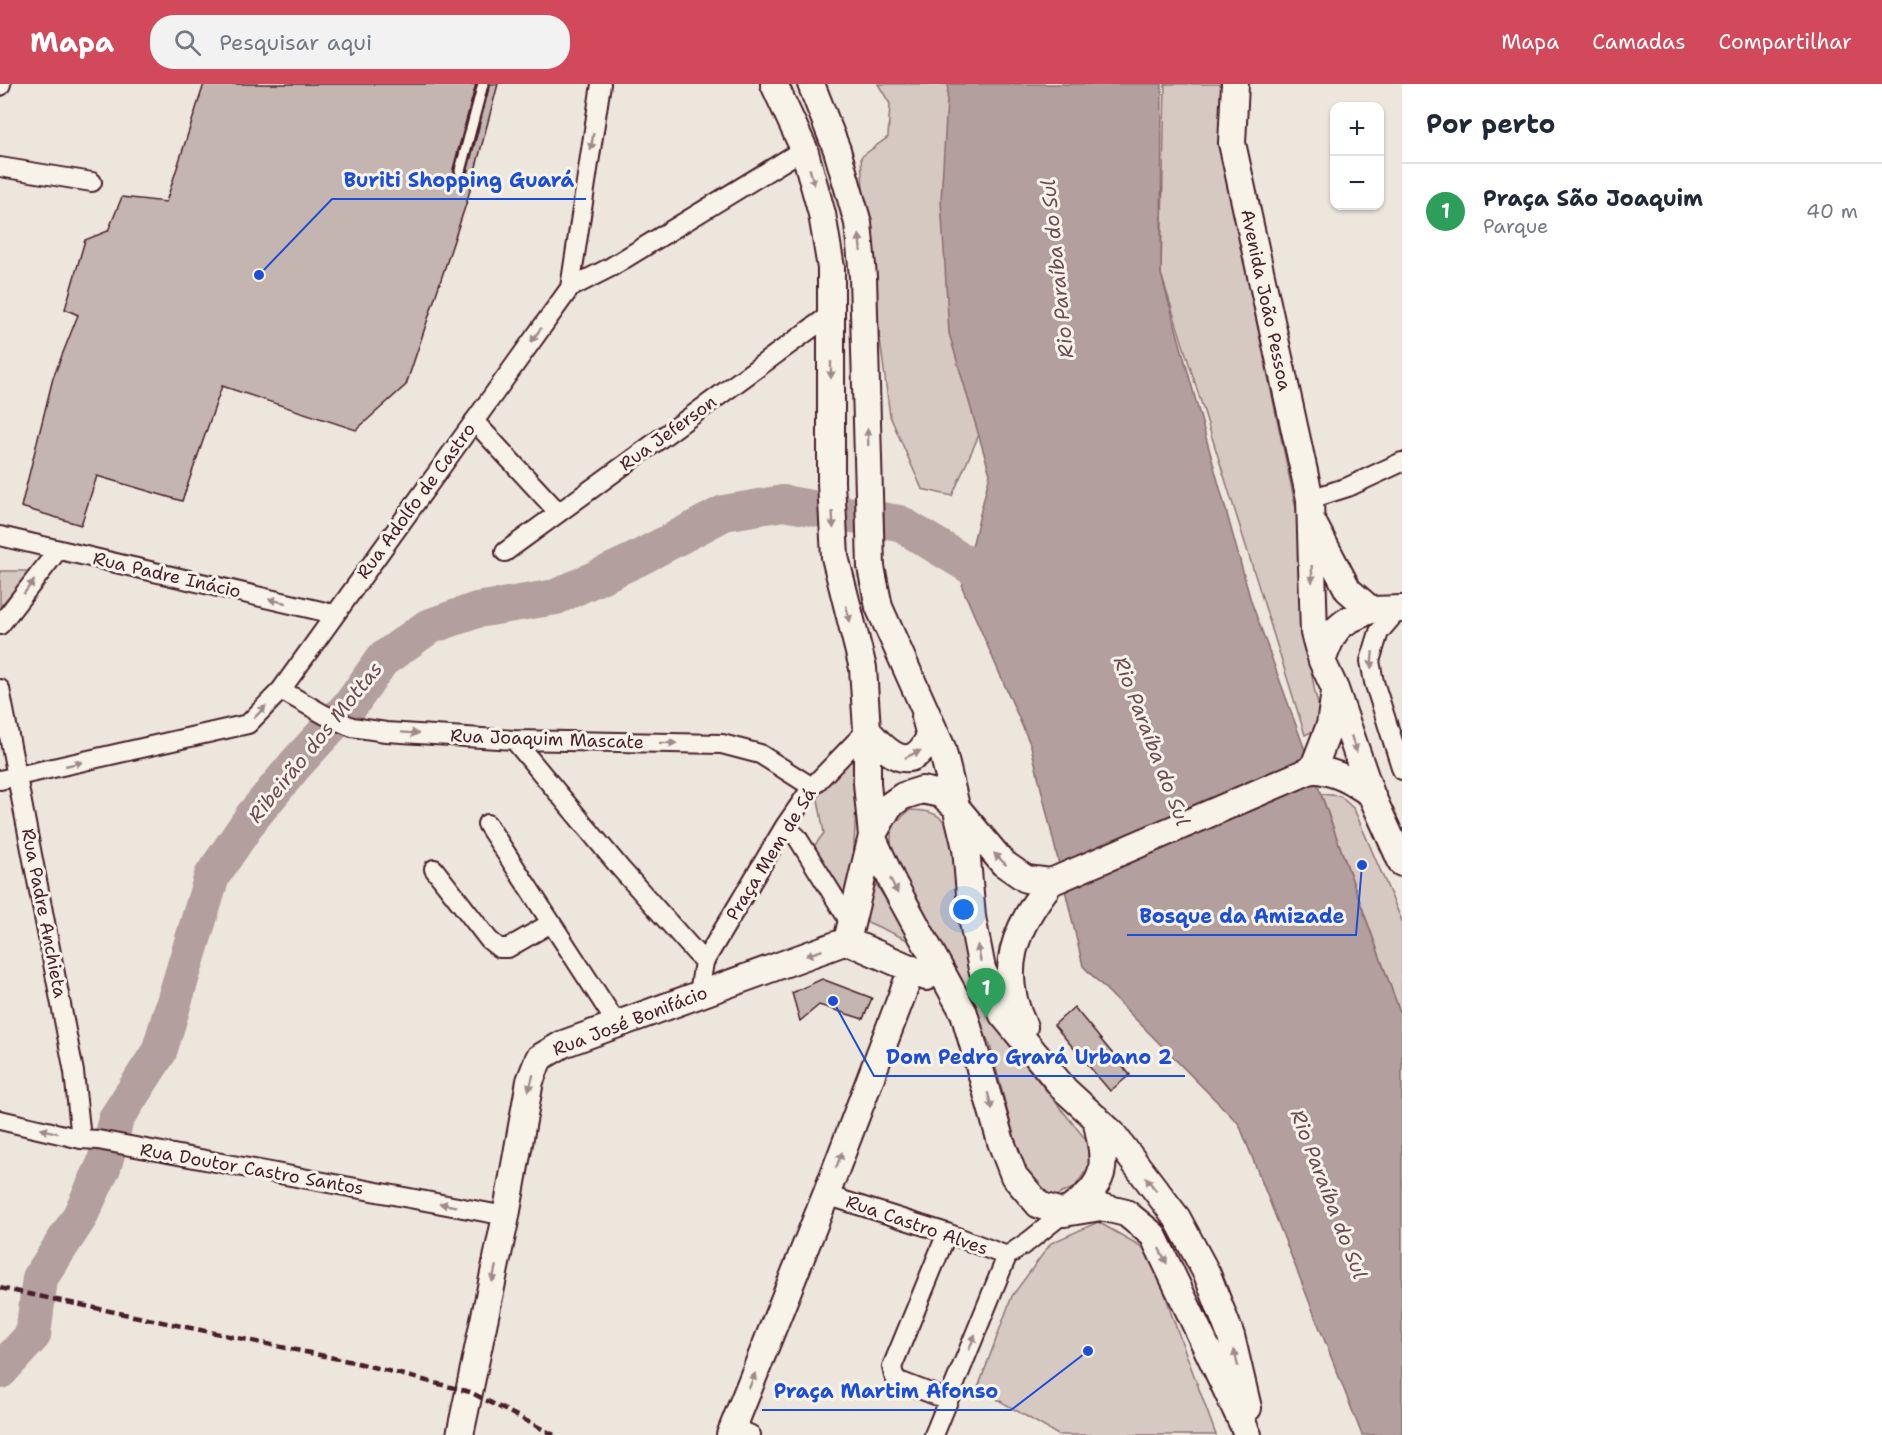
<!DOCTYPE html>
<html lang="pt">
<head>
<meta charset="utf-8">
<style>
  body { margin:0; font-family:"Shantell Sans",sans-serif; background:#f2f2f3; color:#1f2937 }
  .controls { position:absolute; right:18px; top:18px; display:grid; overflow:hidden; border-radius:12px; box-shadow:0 2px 4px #0004 }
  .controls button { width:54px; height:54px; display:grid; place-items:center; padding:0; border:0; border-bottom:2px solid #e0e1e3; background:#fff; color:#1f2937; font:30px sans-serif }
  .you { position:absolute; left:964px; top:826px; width:21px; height:21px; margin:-15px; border:4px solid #fff; border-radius:50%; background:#1a73e8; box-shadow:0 0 0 9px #1a73e833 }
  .badge { display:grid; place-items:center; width:39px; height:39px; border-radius:50%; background:#d1495b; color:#fff; font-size:20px; font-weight:700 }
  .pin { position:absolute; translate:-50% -50px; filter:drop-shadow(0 2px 3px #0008) }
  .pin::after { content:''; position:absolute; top:32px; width:21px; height:18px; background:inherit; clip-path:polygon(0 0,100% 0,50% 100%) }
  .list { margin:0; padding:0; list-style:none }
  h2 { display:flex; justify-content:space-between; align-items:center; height:78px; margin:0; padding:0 24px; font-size:26px }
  h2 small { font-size:20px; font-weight:400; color:#747a83 }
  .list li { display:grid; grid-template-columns:39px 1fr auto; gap:18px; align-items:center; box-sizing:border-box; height:96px; padding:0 24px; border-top:2px solid #e0e1e3 }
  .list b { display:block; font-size:22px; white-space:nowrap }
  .list p { margin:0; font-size:20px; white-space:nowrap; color:#747a83 }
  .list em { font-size:20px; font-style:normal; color:#747a83 }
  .icon { flex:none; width:33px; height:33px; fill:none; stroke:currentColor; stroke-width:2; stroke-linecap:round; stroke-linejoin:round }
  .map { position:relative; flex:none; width:1402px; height:1351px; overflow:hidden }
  header { display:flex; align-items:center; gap:36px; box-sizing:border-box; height:84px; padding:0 30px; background:#d1495b; color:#fff }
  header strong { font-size:28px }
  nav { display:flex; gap:33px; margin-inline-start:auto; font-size:21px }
  .search { width:420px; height:54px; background:#f2f2f3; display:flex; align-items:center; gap:15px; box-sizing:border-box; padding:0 21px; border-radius:24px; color:#747a83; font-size:22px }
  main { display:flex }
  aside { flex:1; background:#fff }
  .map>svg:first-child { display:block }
</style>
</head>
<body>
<header>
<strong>Mapa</strong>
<div class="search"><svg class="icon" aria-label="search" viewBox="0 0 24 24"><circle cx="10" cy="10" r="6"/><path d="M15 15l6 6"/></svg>Pesquisar aqui</div>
<nav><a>Mapa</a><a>Camadas</a><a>Compartilhar</a></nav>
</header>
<main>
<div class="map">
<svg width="1402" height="1351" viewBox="0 0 1402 1351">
  <rect width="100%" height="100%" fill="#ece6dd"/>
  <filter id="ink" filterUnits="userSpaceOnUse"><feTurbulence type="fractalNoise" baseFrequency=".0167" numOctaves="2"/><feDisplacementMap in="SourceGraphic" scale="12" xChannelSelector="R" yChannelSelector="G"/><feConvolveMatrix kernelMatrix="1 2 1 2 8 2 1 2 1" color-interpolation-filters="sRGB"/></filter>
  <g filter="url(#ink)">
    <path fill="#d5c9c2" stroke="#907476" stroke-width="1.5" d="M 878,0 L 967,0 L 985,337 L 952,412 L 922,405 L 890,332 L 865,140 L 861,73 L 888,53 L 890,20 Z
      M 1165,0 L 1222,0 L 1220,65 L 1299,439 L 1299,515 L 1315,609 L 1324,642 L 1305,651 L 1161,190 Z
      M 0,487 L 30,487 L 0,523 Z
      M 859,665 L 851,818 L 812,765 L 824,749 L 816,704 Z
      M 1321,710 L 1340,712 L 1354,725 L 1402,837 L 1402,934 Z
      M 910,726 C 938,726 943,734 957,755 L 977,904 L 1008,959 L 1087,1057 L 1089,1082 L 1075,1103 L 1056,1112 L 1038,1107 L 1023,1087 L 990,961 L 966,909 L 924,836 L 891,766 L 891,750 L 895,739 Z
      M 870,790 L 912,858 L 861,835 Z
      M 1098,1138 L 1153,1169 L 1171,1229 L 1216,1351 L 1058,1351 L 978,1304 L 1012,1212 L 1051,1159 Z"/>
    <path fill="#b39f9d" stroke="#896c6f" stroke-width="1.5" d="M 948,0 L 1162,0 L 1161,190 L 1251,517 L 1402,934 L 1402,1351 L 1362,1351 L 1239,1040 L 1083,882 L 1031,662 L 962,503 L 990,390 L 949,249 L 941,116 Z"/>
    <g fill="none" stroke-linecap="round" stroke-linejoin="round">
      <path stroke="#b39f9d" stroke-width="36" d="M 0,1287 L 33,1251 L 40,1194 L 79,1134 L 104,1081 L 116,1035 L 159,968 L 212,792 L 252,733 L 295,681 L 352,619 L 382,576 L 428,543 L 477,526 L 556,513 L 637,475 L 724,429 L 783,419 L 899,439 L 975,485 L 1015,487"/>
    </g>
    <path fill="#c4b5b0" stroke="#4a1f2b" stroke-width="1.5" d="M 204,0 L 476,0 L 453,85 L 455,91 L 459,94 L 464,92 L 467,89 L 490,0 L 498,0 L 467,117 L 406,301 L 356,346 L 222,302 L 182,417 L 97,392 L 81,441 L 21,423 L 53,294 L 78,231 L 65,225 L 85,156 L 108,147 L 122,113 L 166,118 Z
      M 822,895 L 872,914 L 863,935 L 819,921 L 800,937 L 792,909 Z
      M 1074,923 L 1130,991 L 1110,1007 L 1054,941 Z"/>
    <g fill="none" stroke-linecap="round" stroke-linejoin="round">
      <g stroke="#4a1f2b" stroke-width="14">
        <path id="lane" d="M 460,87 L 483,0"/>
      </g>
      <g stroke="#4a1f2b" stroke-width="22">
        <path id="street" d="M 0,2 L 1,0
          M 0,83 L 92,98
          M 570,204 L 601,0
          M 474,337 L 558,428
          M 1310,415 L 1348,403 L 1402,378
          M 0,452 L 334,530
          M 505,468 L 831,230
          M 1398,526 L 1379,548 L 1370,577 L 1374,598 L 1402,686
          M 0,541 L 58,466
          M 0,605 L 74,988 L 81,1055
          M 281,606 L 325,631 L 352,643 L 386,648 L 514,656 L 722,660 L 760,670 L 812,703
          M 514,656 L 621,785 L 704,878
          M 0,696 L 248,640 L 281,606 L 570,204 L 611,183 L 804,65
          M 487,740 L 617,940
          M 785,742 L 797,753 L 851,840
          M 434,785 L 489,856 L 499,864 L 508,864 L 551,839
          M 699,909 L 704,878 L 785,742 L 812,703 L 867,646
          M 0,1036 L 81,1055 L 98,1056 L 506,1132
          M 826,1111 L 947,1149 L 1007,1172
          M 947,1149 L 892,1283 L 894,1292 L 899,1297 L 948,1316
          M 733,1343 L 751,1351
          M 934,1351 L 1007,1172 L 1029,1157 L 1064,1129"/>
      </g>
      <g stroke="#4a1f2b" stroke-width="30">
        <path id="secondary" d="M 774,0 L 804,65 L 822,130 L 831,184 L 831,399 L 835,473 L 863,584 L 867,646 L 867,699 L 872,752 L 893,799 L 964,929 L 1001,1058 L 1014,1092 L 1039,1121 L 1064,1129 L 1101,1123 L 1126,1129 L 1153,1151 L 1248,1351
          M 811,0 L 837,66 L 858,139 L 863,193 L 871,483 L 879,523 L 942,664 L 966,764 L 972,833 L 982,885 L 1003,931 L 1065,1006 L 1112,1049 L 1177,1134 L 1207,1190 L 1231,1252 L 1248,1324
          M 1235,0 L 1232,59 L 1310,415 L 1314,549 L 1322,577 L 1335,605 L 1371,710 L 1402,779
          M 1313,439 L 1348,506 L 1371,526 L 1402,525
          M 1322,577 C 1334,543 1338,539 1371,526
          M 867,646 C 887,669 911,693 930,652 L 925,633
          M 1313,685 L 1330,641 L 1335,608
          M 1313,685 C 1338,689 1351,696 1371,710
          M 847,857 L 912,885 L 926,893
          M 1024,943 C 997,887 1014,844 1051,798 L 1313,685
          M 1065,1129 C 1109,1097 1107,1086 1096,1034
          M 460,1351 L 506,1132 L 530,997 L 539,974 L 563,960 L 847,857 L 872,752 L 889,722 L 903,712 L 922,706 L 941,710 L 956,723 L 1003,779 L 1026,795 L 1051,798
          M 730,1351 L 826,1111 L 912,885"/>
      </g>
      <use href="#lane" stroke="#f7f3e8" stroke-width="9"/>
      <use href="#street" stroke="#f7f3e8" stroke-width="18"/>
      <use href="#secondary" stroke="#f7f3e8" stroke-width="26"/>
      <path stroke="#4a1f2b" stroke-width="4.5" stroke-dasharray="9 4.5" stroke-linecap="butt" d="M 0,1204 L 353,1278 L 470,1308 L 554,1351"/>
    </g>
    <defs><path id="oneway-solid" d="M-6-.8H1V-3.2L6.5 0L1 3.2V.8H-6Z" transform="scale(1.5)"/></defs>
    <g fill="#a0898a">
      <use href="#oneway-solid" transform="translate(592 58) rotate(99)"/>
      <use href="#oneway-solid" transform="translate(812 93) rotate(74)"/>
      <use href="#oneway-solid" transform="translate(860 159) rotate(-95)"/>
      <use href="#oneway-solid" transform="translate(536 251) rotate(126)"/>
      <use href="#oneway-solid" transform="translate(831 286) rotate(90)"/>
      <use href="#oneway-solid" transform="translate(868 353) rotate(-92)"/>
      <use href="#oneway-solid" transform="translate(833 436) rotate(87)"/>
      <use href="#oneway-solid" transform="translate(1312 490) rotate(88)"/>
      <use href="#oneway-solid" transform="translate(29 503) rotate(-52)"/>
      <use href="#oneway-solid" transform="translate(277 517) rotate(-167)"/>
      <use href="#oneway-solid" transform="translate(848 530) rotate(77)"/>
      <use href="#oneway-solid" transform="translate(1372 576) rotate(95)"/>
      <use href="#oneway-solid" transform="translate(260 628) rotate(-46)"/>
      <use href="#oneway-solid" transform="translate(410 649) rotate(4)"/>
      <use href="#oneway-solid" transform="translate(668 659) rotate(1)"/>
      <use href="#oneway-solid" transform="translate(1354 660) rotate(71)"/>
      <use href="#oneway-solid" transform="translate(913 670) rotate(-25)"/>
      <use href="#oneway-solid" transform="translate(74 680) rotate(-13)"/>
      <use href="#oneway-solid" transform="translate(1000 775) rotate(-136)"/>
      <use href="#oneway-solid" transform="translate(894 802) rotate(64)"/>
      <use href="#oneway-solid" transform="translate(814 869) rotate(161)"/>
      <use href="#oneway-solid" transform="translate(979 869) rotate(-101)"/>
      <use href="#oneway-solid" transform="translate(531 999) rotate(105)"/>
      <use href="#oneway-solid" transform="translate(990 1017) rotate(75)"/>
      <use href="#oneway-solid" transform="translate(49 1047) rotate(-166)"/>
      <use href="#oneway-solid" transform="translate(839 1076) rotate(-69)"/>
      <use href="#oneway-solid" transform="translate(1151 1100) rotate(-127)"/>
      <use href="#oneway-solid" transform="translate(448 1121) rotate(-170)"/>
      <use href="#oneway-solid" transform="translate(1163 1172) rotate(63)"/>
      <use href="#oneway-solid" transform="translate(494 1190) rotate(102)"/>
      <use href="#oneway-solid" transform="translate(972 1258) rotate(-68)"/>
      <use href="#oneway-solid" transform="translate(1236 1274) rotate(-103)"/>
      <use href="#oneway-solid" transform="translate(752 1297) rotate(-68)"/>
    </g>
  </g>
  <g text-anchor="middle" stroke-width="6" stroke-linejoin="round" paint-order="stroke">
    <g font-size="18" fill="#4a1f2b" stroke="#f7f3e8">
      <text transform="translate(1266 216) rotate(78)" y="6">Avenida João Pessoa</text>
      <text transform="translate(668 349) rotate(-36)" y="6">Rua Jeferson</text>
      <text transform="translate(416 417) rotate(-54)" y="6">Rua Adolfo de Castro</text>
      <text transform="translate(167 491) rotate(13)" y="6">Rua Padre Inácio</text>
      <text transform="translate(547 655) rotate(2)" y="6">Rua Joaquim Mascate</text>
      <text transform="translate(771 770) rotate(-58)" y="6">Praça Mem de Sá</text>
      <text transform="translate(44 829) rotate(79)" y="6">Rua Padre Anchieta</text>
      <text transform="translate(630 937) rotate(-21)" y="6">Rua José Bonifácio</text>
      <text transform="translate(252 1085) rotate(10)" y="6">Rua Doutor Castro Santos</text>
      <text transform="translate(917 1141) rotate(19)" y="6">Rua Castro Alves</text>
    </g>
    <g font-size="20" font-style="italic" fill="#6f4c53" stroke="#f7f3e8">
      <text transform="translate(1057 185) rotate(-96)" y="7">Rio Paraíba do Sul</text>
      <text transform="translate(1152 657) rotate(69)" y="7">Rio Paraíba do Sul</text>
      <text transform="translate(315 658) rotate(-51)" y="7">Ribeirão dos Mottas</text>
      <text transform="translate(1329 1110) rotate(69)" y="7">Rio Paraíba do Sul</text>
    </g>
  </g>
  <path fill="none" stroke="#1d4ed8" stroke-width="2" d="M259 191L332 115H586M1362 781L1356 851H1127M833 917L874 992H1185M1088 1267L1011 1326H762"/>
  <g fill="#1d4ed8" stroke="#f7f3e8" stroke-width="2">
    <circle cx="259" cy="191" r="6"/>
    <circle cx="1362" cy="781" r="6"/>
    <circle cx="833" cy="917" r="6"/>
    <circle cx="1088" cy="1267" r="6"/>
  </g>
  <g font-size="20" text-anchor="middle" font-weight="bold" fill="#1d4ed8" stroke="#f7f3e8" stroke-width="6" stroke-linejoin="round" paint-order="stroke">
    <text x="459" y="103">Buriti Shopping Guará</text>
    <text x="1242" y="839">Bosque da Amizade</text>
    <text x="1029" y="980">Dom Pedro Grará Urbano 2</text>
    <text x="886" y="1314">Praça Martim Afonso</text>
  </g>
</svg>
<div class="controls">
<button>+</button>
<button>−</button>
</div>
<div class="you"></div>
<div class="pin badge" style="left:986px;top:934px;background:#2e9e5b">1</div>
</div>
<aside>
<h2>Por perto<small></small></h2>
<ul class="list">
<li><span class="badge" style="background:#2e9e5b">1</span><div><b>Praça São Joaquim</b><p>Parque</p></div><em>40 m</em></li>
</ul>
</aside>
</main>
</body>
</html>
